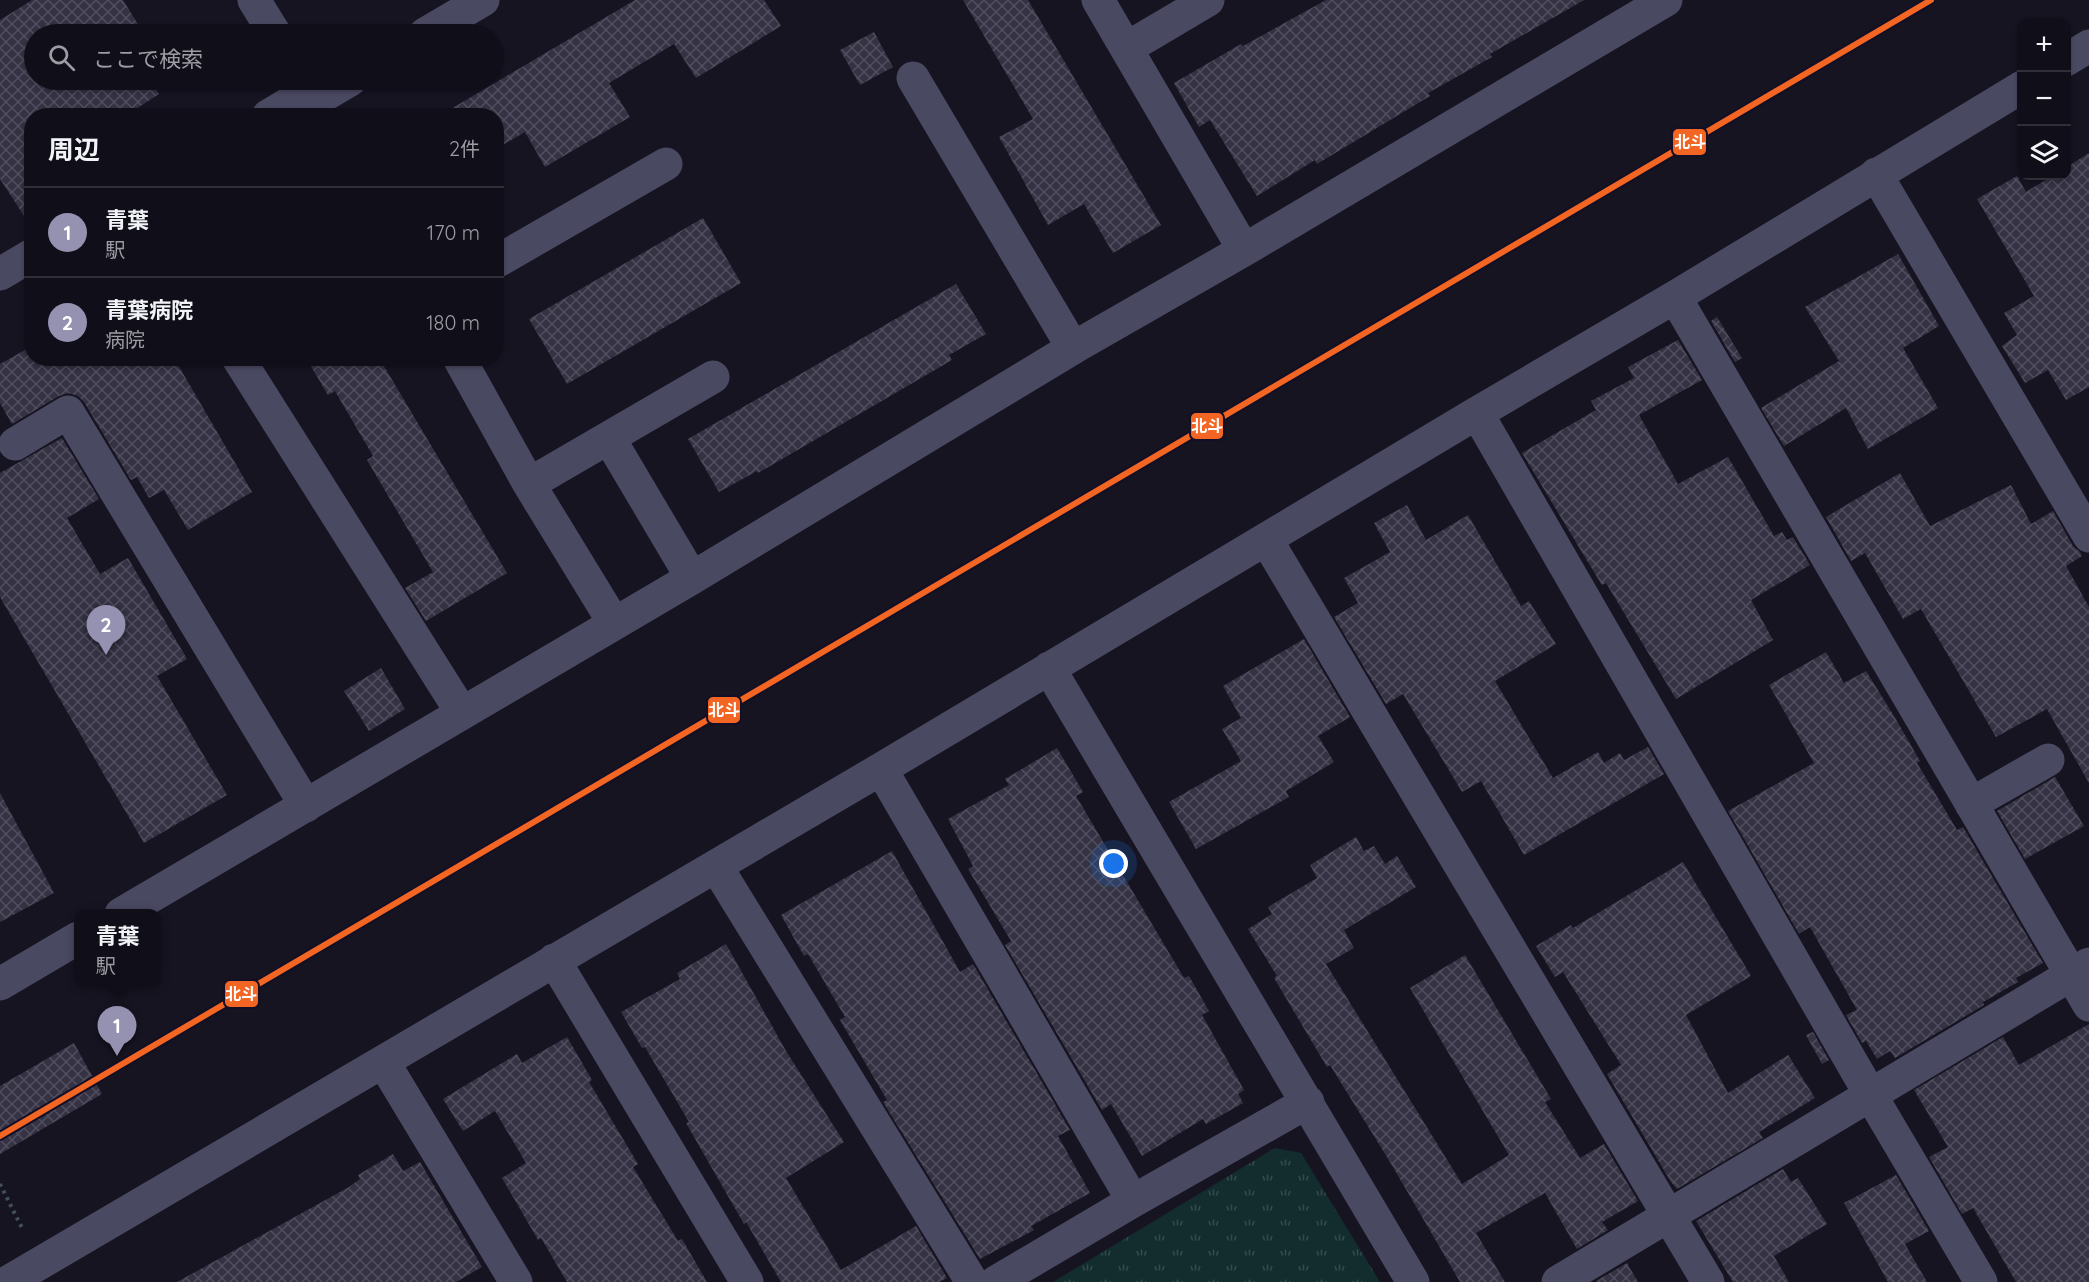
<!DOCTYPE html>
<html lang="ja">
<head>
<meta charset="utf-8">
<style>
  body { margin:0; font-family:Quicksand,"Noto Sans JP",sans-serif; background:#1e1d26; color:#f1f3f6 }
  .controls { position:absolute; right:18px; top:18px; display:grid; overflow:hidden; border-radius:12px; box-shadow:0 2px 4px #0004 }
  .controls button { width:54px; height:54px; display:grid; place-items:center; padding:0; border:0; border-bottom:2px solid #302f38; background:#100f19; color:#f1f3f6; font:30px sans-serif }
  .you { position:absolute; left:1114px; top:864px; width:21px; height:21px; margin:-15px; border:4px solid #fff; border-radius:50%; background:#1a73e8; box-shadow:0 0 0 9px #1a73e833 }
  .badge { display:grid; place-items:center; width:39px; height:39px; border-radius:50%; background:#9591b1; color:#fff; font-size:20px; font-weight:700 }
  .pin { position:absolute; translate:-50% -50px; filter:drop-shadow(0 2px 3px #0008) }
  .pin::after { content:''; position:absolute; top:32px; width:21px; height:18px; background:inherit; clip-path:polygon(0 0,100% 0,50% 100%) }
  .popup { position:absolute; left:74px; top:909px; width:87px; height:78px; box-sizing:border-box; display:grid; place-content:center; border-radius:12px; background:#100f19; filter:drop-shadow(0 2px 4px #0005); font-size:20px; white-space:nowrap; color:#9c9ca2 }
  .popup b { font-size:22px; color:#f1f3f6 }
  .popup::after { content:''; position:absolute; left:50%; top:100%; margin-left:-12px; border:12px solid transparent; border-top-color:#100f19 }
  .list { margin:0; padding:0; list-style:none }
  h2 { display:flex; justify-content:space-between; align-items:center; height:78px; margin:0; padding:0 24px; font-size:26px }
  h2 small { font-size:20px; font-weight:400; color:#9c9ca2 }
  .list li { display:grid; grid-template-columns:39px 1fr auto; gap:18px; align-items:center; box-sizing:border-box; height:90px; padding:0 24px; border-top:2px solid #302f38 }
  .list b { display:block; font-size:22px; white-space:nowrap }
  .list p { margin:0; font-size:20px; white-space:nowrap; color:#9c9ca2 }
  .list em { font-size:20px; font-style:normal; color:#9c9ca2 }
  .icon { flex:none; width:33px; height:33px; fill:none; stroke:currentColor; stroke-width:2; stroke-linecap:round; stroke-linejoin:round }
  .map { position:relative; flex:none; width:2089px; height:1282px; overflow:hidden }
  .search { position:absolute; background:#100f19; box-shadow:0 2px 4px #0004; left:24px; top:24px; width:480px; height:66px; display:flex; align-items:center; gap:15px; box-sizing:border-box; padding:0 21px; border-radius:33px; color:#9c9ca2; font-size:22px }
  .panel { position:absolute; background:#100f19; box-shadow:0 2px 4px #0004; left:24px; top:108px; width:480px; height:258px; border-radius:24px }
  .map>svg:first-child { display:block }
</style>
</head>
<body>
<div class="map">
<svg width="2089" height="1282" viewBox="0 0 2089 1282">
  <defs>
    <pattern id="park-tufts" width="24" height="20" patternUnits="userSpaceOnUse" patternTransform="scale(1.5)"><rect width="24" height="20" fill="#132c2d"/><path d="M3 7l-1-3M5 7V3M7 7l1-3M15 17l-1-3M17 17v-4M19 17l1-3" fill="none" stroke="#354a4c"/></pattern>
    <pattern id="building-cross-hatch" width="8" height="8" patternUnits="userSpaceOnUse" patternTransform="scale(1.5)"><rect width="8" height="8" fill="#343243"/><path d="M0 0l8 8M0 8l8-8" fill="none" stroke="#514f5f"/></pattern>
  </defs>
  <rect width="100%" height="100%" fill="#161421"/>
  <path fill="url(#park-tufts)" d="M 1275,1148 L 1301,1153 L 1380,1282 L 1053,1282 Z"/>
  <path fill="url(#building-cross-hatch)" d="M 32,0 L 123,0 L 144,34 L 34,34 L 34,80 L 150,80 L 159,94 L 125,116 L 32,116 L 32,228 L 0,179 L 0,20 Z
    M 635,0 L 764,0 L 781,26 L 696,78 L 674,44 L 609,83 L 630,117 L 545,167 L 525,132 L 496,149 L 496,116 L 439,116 Z
    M 963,0 L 1028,0 L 1161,225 L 1113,253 L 1084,204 L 1048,225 L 999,137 L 1033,119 Z
    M 1326,0 L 1584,0 L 1490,54 L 1492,57 L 1428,93 L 1430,96 L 1317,164 L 1315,160 L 1257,196 L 1210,120 L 1199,127 L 1174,83 L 1241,44 L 1243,46 Z
    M 874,32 L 893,67 L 860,85 L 840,50 Z
    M 2089,153 L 2089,387 L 2066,400 L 2048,370 L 2025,383 L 2002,346 L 2017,335 L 2004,313 L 2034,296 L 1977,199 L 2017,176 L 2026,192 L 2052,176 L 2067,176 L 2067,167 Z
    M 703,218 L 741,283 L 567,384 L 529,319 Z
    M 1898,254 L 1939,326 L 1903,348 L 1938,408 L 1868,449 L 1846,408 L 1784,446 L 1761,408 L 1839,361 L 1805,307 Z
    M 956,284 L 986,334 L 949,355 L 952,360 L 758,473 L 757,471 L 719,492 L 688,439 Z
    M 1717,317 L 1742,358 L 1735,362 L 1711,321 Z
    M 1678,340 L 1702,380 L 1639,415 L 1678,484 L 1728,457 L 1774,536 L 1782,532 L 1787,540 L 1793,537 L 1810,565 L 1751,600 L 1773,640 L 1676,699 L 1606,583 L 1602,585 L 1600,582 L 1522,453 L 1596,410 L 1591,401 L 1634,378 L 1628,367 Z
    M 32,346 L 32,358 L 174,358 L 252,492 L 188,530 L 164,490 L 149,498 L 137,477 L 131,480 L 84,402 L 78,396 L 68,393 L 59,396 L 12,424 L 0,403 L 0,364 Z
    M 306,358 L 390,358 L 382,363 L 507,573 L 426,621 L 405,588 L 433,572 L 367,460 L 373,456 L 335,391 L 328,395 Z
    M 62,438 L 99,499 L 67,518 L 100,574 L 128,558 L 187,659 L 157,676 L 227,795 L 144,843 L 0,597 L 0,473 Z
    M 1900,473 L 1930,526 L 2011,485 L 2031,524 L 2053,511 L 2073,546 L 2080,552 L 2082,556 L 2066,566 L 2089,607 L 2089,783 L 2047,709 L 1996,737 L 1921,609 L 1903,619 L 1865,553 L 1851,561 L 1826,517 Z
    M 1407,505 L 1426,540 L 1468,515 L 1521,606 L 1529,601 L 1556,644 L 1495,681 L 1553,778 L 1598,752 L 1604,763 L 1620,753 L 1624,760 L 1648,747 L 1664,774 L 1524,855 L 1481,781 L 1462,792 L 1403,694 L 1386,704 L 1334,617 L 1358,603 L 1344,578 L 1390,552 L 1374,523 Z
    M 1304,639 L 1350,717 L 1318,736 L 1334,762 L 1286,791 L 1289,797 L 1196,849 L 1169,802 L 1241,761 L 1222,729 L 1241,718 L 1223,686 Z
    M 1826,652 L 1844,683 L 1866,671 L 1894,716 L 1920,761 L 1917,763 L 1957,830 L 1963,827 L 2043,963 L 2016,978 L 2018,982 L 1983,1002 L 1984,1005 L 1895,1058 L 1890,1051 L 1877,1059 L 1866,1041 L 1862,1043 L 1846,1015 L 1857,1010 L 1810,927 L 1799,934 L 1728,811 L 1814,763 L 1769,685 Z
    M 381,668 L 405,709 L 369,731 L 344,691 Z
    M 1057,748 L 1083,792 L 1076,796 L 1184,978 L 1189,976 L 1209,1011 L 1202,1015 L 1244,1090 L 1238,1094 L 1243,1103 L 1206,1124 L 1203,1119 L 1142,1156 L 1111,1104 L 1102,1110 L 1005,945 L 1011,941 L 968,869 L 973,866 L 948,819 L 1009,785 L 1005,779 Z
    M 2055,777 L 2084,826 L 2025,859 L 1997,811 Z
    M 0,793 L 54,893 L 0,922 Z
    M 1356,837 L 1364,851 L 1374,846 L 1385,864 L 1397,856 L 1416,887 L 1344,930 L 1354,948 L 1326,964 L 1462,1184 L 1509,1155 L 1410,988 L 1465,955 L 1551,1099 L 1545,1102 L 1580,1158 L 1604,1144 L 1638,1201 L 1602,1222 L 1608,1230 L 1577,1249 L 1545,1193 L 1476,1233 L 1505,1282 L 1460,1282 L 1390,1162 L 1330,1065 L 1327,1067 L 1274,978 L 1277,976 L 1248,929 L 1272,914 L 1268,907 L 1317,878 L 1310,865 Z
    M 892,851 L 960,972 L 973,964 L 1070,1130 L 1058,1136 L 1090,1193 L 1031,1226 L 1034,1230 L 980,1259 L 883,1102 L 887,1100 L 840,1020 L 845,1017 L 808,954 L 804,956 L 781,915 Z
    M 1683,862 L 1751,976 L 1686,1015 L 1728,1093 L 1788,1055 L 1815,1098 L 1759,1132 L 1763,1138 L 1677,1189 L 1671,1182 L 1607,1074 L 1621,1065 L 1563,972 L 1555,977 L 1536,946 L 1571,925 L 1573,928 Z
    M 726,944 L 786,1051 L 844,1142 L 786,1178 L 841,1270 L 916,1226 L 947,1278 L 939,1282 L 781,1282 L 746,1222 L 744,1224 L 686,1123 L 689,1122 L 645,1047 L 642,1048 L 621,1012 L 680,979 L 677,973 Z
    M 2089,1024 L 2089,1282 L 2016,1282 L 1973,1208 L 1962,1214 L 1929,1157 L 1948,1147 L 1914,1090 L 2003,1037 L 2019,1065 Z
    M 1813,1032 L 1829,1060 L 1822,1064 L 1806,1035 Z
    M 567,1037 L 592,1080 L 589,1082 L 638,1164 L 633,1167 L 678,1241 L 682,1239 L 707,1282 L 567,1282 L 541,1238 L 538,1240 L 502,1178 L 526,1163 L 495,1111 L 463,1131 L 443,1099 L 517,1054 L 522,1063 Z
    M 74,1043 L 102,1094 L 0,1154 L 0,1086 Z
    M 393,1154 L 403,1171 L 420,1162 L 482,1267 L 456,1282 L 177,1282 L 349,1187 L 360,1179 L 358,1175 Z
    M 1783,1169 L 1791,1182 L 1798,1178 L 1827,1224 L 1774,1256 L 1789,1282 L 1733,1282 L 1696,1221 Z
    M 1896,1175 L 1929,1231 L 1905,1244 L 1927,1282 L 1888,1282 L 1844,1203 Z
    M 1627,1263 L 1638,1282 L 1597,1282 L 1596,1281 Z"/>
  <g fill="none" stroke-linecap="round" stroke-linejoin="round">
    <path stroke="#44505f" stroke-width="4" stroke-dasharray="3 4.5" stroke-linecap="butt" d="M 0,1184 L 23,1230"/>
    <path stroke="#4a4962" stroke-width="33" d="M 254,0 L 275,34
      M 1098,0 L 1244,250
      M 425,34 L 483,0
      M 1127,48 L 1208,0
      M 2066,60 L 2089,46
      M 913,78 L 1073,348
      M 316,100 L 350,80
      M 268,116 L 310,91
      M 1876,174 L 2089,536
      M 496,262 L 666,164
      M 0,274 L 32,255
      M 1675,297 L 2089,1005
      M 238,358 L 462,713
      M 459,358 L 529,484 L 614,623
      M 1477,413 L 1870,1094 L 1981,1282
      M 609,438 L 692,578
      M 15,444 L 68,412 L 306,806
      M 529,484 L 713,377
      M 1266,539 L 1708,1282
      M 1049,668 L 1413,1282
      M 881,769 L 1133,1201
      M 1971,804 L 2048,760
      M 716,866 L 972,1282
      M 121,914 L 692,578 L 1073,348 L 1244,250 L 1666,0
      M 554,960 L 747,1282
      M 0,984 L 78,938
      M 384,1063 L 516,1282
      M 8,1282 L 881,769 L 1477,413 L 1675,297 L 2022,87
      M 996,1282 L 1133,1201 L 1308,1102
      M 1558,1282 L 2089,964"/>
    <g stroke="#130f26" stroke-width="10">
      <path id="rail-1" d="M 0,1136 L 1931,0"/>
    </g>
    <use href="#rail-1" stroke="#f26522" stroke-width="6"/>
  </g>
  <g stroke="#130f26" stroke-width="2">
    <rect x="1672" y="128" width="35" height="28" rx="6" fill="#f26522"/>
    <rect x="1190" y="412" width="34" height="28" rx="6" fill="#f26522"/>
    <rect x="707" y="696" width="34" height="28" rx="6" fill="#f26522"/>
    <rect x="224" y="980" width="35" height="28" rx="6" fill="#f26522"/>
  </g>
  <g font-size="16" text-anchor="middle" font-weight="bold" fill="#fff">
    <text x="1690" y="148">北斗</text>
    <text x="1207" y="432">北斗</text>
    <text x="724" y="716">北斗</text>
    <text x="241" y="1000">北斗</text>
  </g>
</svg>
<div class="controls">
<button>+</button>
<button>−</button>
<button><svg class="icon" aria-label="layers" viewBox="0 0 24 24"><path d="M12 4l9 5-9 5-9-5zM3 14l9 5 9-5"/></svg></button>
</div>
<div class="you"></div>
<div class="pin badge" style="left:117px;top:1056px">1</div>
<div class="popup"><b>青葉</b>駅</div>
<div class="pin badge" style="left:106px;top:655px">2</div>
<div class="search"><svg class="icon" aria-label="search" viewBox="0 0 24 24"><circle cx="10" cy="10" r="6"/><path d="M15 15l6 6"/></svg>ここで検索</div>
<section class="panel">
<h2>周辺<small>2件</small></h2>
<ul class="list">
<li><span class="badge">1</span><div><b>青葉</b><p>駅</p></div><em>170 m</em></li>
<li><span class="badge">2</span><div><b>青葉病院</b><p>病院</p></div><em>180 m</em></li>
</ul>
</section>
</div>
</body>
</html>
